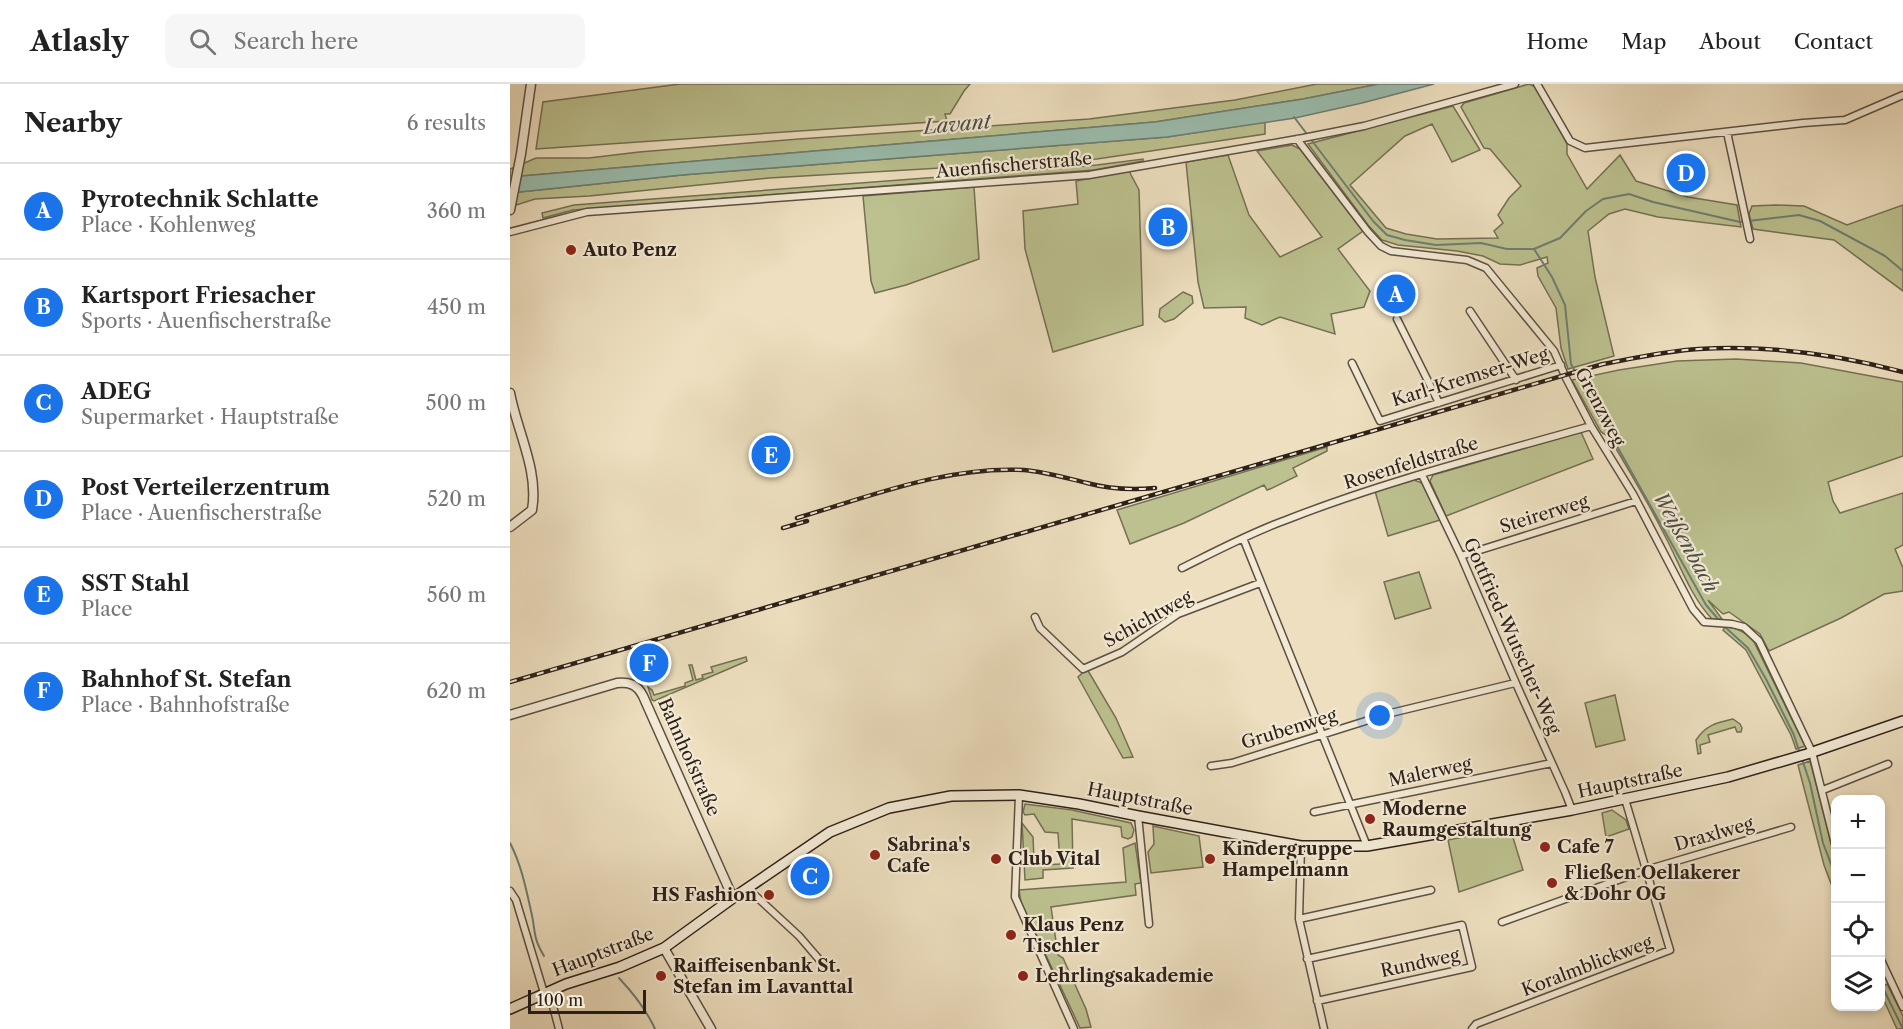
<!DOCTYPE html>
<html lang="en">
<head>
<meta charset="utf-8">
<style>
  body { margin:0; font-family:"Libre Caslon Text",serif; background:#f6f6f6; color:#222 }
  .controls { position:absolute; right:18px; bottom:18px; display:grid; overflow:hidden; border-radius:12px; box-shadow:0 3px 9px #0003 }
  .controls button { width:54px; height:54px; display:grid; place-items:center; padding:0; border:0; border-bottom:2px solid #e0e0e0; background:#fff; color:#222; font:30px sans-serif }
  .scale { position:absolute; left:18px; bottom:15px; width:118px; box-sizing:border-box; padding-left:6px; border:3px solid #2d2019; border-top:0; font-size:16px; line-height:21px; white-space:nowrap; color:#2d2019; -webkit-text-stroke:4px #f3ead5; paint-order:stroke }
  .you { position:absolute; left:870px; top:632px; width:21px; height:21px; margin:-15px; border:4px solid #fff; border-radius:50%; background:#1a73e8; box-shadow:0 0 0 9px #1a73e833 }
  .badge { display:grid; place-items:center; width:39px; height:39px; border-radius:50%; background:#1a73e8; color:#fff; font-size:20px; font-weight:700 }
  .pin { position:absolute; translate:-50% -50%; border:3px solid #fff; box-shadow:0 2px 6px #0006 }
  .list { margin:0; padding:0; list-style:none }
  h2 { display:flex; justify-content:space-between; align-items:center; height:78px; margin:0; padding:0 24px; font-size:26px }
  h2 small { font-size:20px; font-weight:400; color:#767676 }
  .list li { display:grid; grid-template-columns:39px 1fr auto; gap:18px; align-items:center; box-sizing:border-box; height:96px; padding:0 24px; border-top:2px solid #e0e0e0 }
  .list b { display:block; font-size:22px; white-space:nowrap }
  .list p { margin:0; font-size:20px; white-space:nowrap; color:#767676 }
  .list em { font-size:20px; font-style:normal; color:#767676 }
  .icon { flex:none; width:33px; height:33px; fill:none; stroke:currentColor; stroke-width:2; stroke-linecap:round; stroke-linejoin:round }
  .map { position:relative; flex:none; width:1393px; height:945px; overflow:hidden }
  header { display:flex; align-items:center; gap:36px; box-sizing:border-box; height:84px; padding:0 30px; background:#fff; border-bottom:2px solid #e0e0e0 }
  header strong { font-size:28px }
  nav { display:flex; gap:33px; margin-inline-start:auto; font-size:21px }
  .search { width:420px; height:54px; background:#f6f6f6; display:flex; align-items:center; gap:15px; box-sizing:border-box; padding:0 21px; border-radius:12px; color:#767676; font-size:22px }
  main { display:flex }
  aside { flex:1; background:#fff }
  .map>svg:first-child { display:block }
</style>
</head>
<body>
<header>
<strong>Atlasly</strong>
<div class="search"><svg class="icon" aria-label="search" viewBox="0 0 24 24"><circle cx="10" cy="10" r="6"/><path d="M15 15l6 6"/></svg>Search here</div>
<nav><a>Home</a><a>Map</a><a>About</a><a>Contact</a></nav>
</header>
<main>
<aside>
<h2>Nearby<small>6 results</small></h2>
<ul class="list">
<li><span class="badge">A</span><div><b>Pyrotechnik Schlatte</b><p>Place · Kohlenweg</p></div><em>360 m</em></li>
<li><span class="badge">B</span><div><b>Kartsport Friesacher</b><p>Sports · Auenfischerstraße</p></div><em>450 m</em></li>
<li><span class="badge">C</span><div><b>ADEG</b><p>Supermarket · Hauptstraße</p></div><em>500 m</em></li>
<li><span class="badge">D</span><div><b>Post Verteilerzentrum</b><p>Place · Auenfischerstraße</p></div><em>520 m</em></li>
<li><span class="badge">E</span><div><b>SST Stahl</b><p>Place</p></div><em>560 m</em></li>
<li><span class="badge">F</span><div><b>Bahnhof St. Stefan</b><p>Place · Bahnhofstraße</p></div><em>620 m</em></li>
</ul>
</aside>
<div class="map">
<svg width="1393" height="945" viewBox="0 0 1393 945">
  <rect width="100%" height="100%" fill="#eddfbf"/>
  <filter id="stains"><feTurbulence type="fractalNoise" baseFrequency=".00333" numOctaves="4"/><feColorMatrix values="0 0 0 0 .2 0 0 0 0 .09 0 0 0 0 .02 0 0 0 .5 -.17"/></filter>
  <radialGradient id="worn" r=".72"><stop offset=".6" stop-color="#630" stop-opacity="0"/><stop offset="1" stop-color="#630" stop-opacity=".3"/></radialGradient>
  <path fill="#bcc18f" stroke="#747054" stroke-width="1.5" d="M 170,0 L 460,0 L 454,7 L 440,30 L 435,30 L 437,37 L 26,65 L 33,18 Z
    M 807,0 L 869,0 L 793,15 L 645,38 L 0,93 L 0,85 L 26,74 L 79,74 L 129,68 L 289,55 L 579,35 L 725,16 Z
    M 1019,0 L 1026,3 L 1057,60 L 1057,70 L 1077,105 L 1110,71 L 1126,97 L 1178,113 L 1227,121 L 1231,143 L 1148,133 L 1115,125 L 1099,130 L 1078,147 L 1085,193 L 1104,272 L 1058,285 L 1051,264 L 1046,224 L 1028,192 L 1027,184 L 1038,179 L 1037,173 L 1010,181 L 990,180 L 973,172 L 947,167 L 888,161 L 872,156 L 858,141 L 798,60 L 943,22 L 970,66 L 942,78 L 922,40 L 895,52 L 840,101 L 876,144 L 896,150 L 927,155 L 988,154 L 984,147 L 993,139 L 988,131 L 999,114 L 1011,102 L 980,65 L 974,64 L 951,23 L 954,19 Z
    M 755,38 L 755,50 L 587,75 L 259,94 L 79,112 L 25,115 L 0,123 L 0,109 L 172,91 L 657,53 Z
    M 782,61 L 790,65 L 853,147 L 828,165 L 860,207 L 854,223 L 821,230 L 825,250 L 770,233 L 752,241 L 735,234 L 736,223 L 694,224 L 688,198 L 676,78 L 718,71 L 739,131 L 770,173 L 812,153 L 747,67 Z
    M 633,75 L 633,77 L 584,86 L 63,126 L 33,134 L 32,129 L 64,121 L 587,81 Z
    M 619,87 L 629,106 L 633,241 L 543,268 L 515,165 L 513,127 L 568,120 L 566,97 Z
    M 464,103 L 469,175 L 396,201 L 365,209 L 361,197 L 353,112 Z
    M 1266,121 L 1294,122 L 1337,141 L 1393,121 L 1393,207 L 1324,156 L 1243,145 L 1239,130 L 1242,122 Z
    M 673,208 L 682,212 L 683,219 L 664,235 L 655,238 L 649,233 L 650,225 Z
    M 1226,275 L 1291,279 L 1393,298 L 1393,372 L 1318,398 L 1323,417 L 1330,429 L 1393,409 L 1393,461 L 1385,465 L 1393,484 L 1393,507 L 1374,510 L 1331,534 L 1259,567 L 1250,550 L 1219,528 L 1213,530 L 1198,516 L 1212,535 L 1202,535 C 1181,513 1170,481 1156,454 C 1139,420 1119,386 1099,353 L 1091,348 L 1062,296 L 1109,286 L 1167,277 Z
    M 1071,348 L 1083,375 L 936,432 L 920,397 L 923,391 Z
    M 817,363 L 817,367 L 783,384 L 787,392 L 760,405 L 757,406 L 754,401 L 674,439 L 620,460 L 607,426 Z
    M 904,396 L 912,399 L 930,436 L 878,452 L 865,407 Z
    M 909,488 L 921,524 L 885,535 L 874,498 Z
    M 1215,543 C 1228,544 1235,548 1244,558 L 1295,662 L 1286,665 L 1281,651 L 1236,566 L 1213,546 Z
    M 236,573 L 237,577 L 144,617 L 142,616 L 138,603 L 142,606 L 144,611 L 175,602 L 175,599 L 183,596 L 179,581 L 182,581 L 186,596 L 193,594 L 192,591 L 203,588 L 201,583 Z
    M 577,585 L 606,634 L 623,673 L 613,674 L 568,593 Z
    M 1105,611 L 1115,656 L 1086,663 L 1075,619 Z
    M 1223,635 L 1230,640 L 1232,644 L 1231,648 L 1227,648 L 1225,643 L 1198,651 L 1200,658 L 1190,661 L 1191,669 L 1188,670 L 1186,656 C 1196,641 1206,639 1223,635 Z
    M 1300,677 L 1325,774 L 1325,810 L 1314,781 L 1288,681 Z
    M 515,720 L 562,726 L 621,739 L 624,746 L 622,753 L 618,755 L 612,753 L 611,743 L 562,735 L 563,784 L 533,786 L 533,794 L 515,796 L 512,739 L 523,753 L 524,776 L 533,777 L 534,781 L 550,780 L 548,749 L 535,748 L 524,730 L 515,731 L 513,728 Z
    M 1102,726 L 1116,736 L 1119,745 L 1096,753 L 1092,729 Z
    M 643,742 L 689,752 L 693,783 L 641,789 L 638,768 L 644,760 Z
    M 1000,744 L 1013,786 L 949,808 L 938,756 Z
    M 625,759 L 631,799 L 625,800 L 626,811 L 541,823 L 548,871 L 553,874 L 576,925 L 581,943 L 570,944 L 511,818 L 509,806 L 616,798 L 613,764 Z
    M 1377,900 L 1393,932 L 1393,945 L 1387,945 L 1371,910 L 1371,904 Z"/>
  <path fill="#9abdae" stroke="#6e7e72" stroke-width="1.5" d="M 869,0 L 924,0 L 852,19 L 785,34 L 657,53 L 172,91 L 0,109 L 0,93 L 645,38 L 793,15 Z"/>
  <g fill="none" stroke-linecap="round" stroke-linejoin="round">
    <path stroke="#6e7e72" stroke-width="2" d="M 784,33 L 863,137 L 877,151 L 895,156 L 926,161 L 971,159 L 997,165 L 1024,165 L 1050,154 L 1076,127 L 1093,115 L 1119,110 L 1143,118 L 1230,138 L 1289,131 L 1310,137 L 1375,172 L 1393,187
      M 1024,165 L 1042,193 L 1055,221 L 1061,280 L 1196,521 L 1215,543 L 1238,564 L 1256,595 L 1284,651 L 1290,670
      M 1292,675 L 1300,699 L 1313,759 L 1326,793
      M 0,759 C 11,780 16,804 21,827 C 26,847 22,852 34,872
      M 75,880 L 85,883
      M 109,894 C 124,910 136,925 145,945
      M 1370,898 L 1393,945"/>
    <g stroke="#5d5042" stroke-width="9">
      <path id="minor" d="M 1027,0 L 1060,57 L 1075,64 L 1293,39 L 1335,36 L 1393,11
        M 1217,48 L 1240,155
        M 787,55 L 858,148 L 871,162 L 881,167 L 957,176 L 976,184 L 1044,267 L 1056,294 L 1081,342 L 1123,410 L 1183,525 L 1194,538 L 1222,540 L 1234,543 L 1249,557 L 1302,668 L 1326,764
        M 0,148 L 77,128 L 579,91 L 793,54 L 854,42 L 1005,0
        M 960,227 L 1006,296
        M 887,235 L 929,319
        M 842,279 L 870,337 L 1051,281
        M 912,391 L 951,472 L 1008,604 L 1055,708 L 1062,726
        M 733,454 L 857,762
        M 951,472 L 1126,417
        M 672,484 C 706,467 740,449 776,436 C 875,397 979,371 1081,342
        M 525,533 L 530,544 L 573,585 L 612,568 L 668,530 L 750,499
        M 701,682 L 722,679 L 881,629 L 1005,599
        M 1313,706 L 1378,680
        M 509,711 L 505,813 L 564,945
        M 804,728 L 1042,679
        M 628,732 L 639,840
        M 791,762 L 789,835 L 814,945
        M 237,804 L 289,852 L 313,880
        M 0,807 L 6,816 L 34,909
        M 789,835 L 921,806
        M 992,838 L 1136,786 L 1281,743
        M 1370,874 L 1393,923
        M 797,875 L 952,841 L 962,883 L 807,917
        M 39,907 L 49,945
        M 962,945 L 966,940 L 1160,866 L 1115,715"/>
    </g>
    <g stroke="#5d5042" stroke-width="11">
      <path id="tertiary" d="M 0,126 L 11,70 L 21,0
        M 0,309 C 7,347 29,387 22,426 L 0,443
        M 0,631 L 107,599 C 119,598 127,600 133,612 L 223,814
        M 154,864 L 201,945"/>
    </g>
    <g stroke="#2d2019" stroke-width="12">
      <path id="secondary" d="M 0,925 L 56,900 L 110,883 L 154,864 L 223,814 L 320,748 L 379,724 L 441,712 L 509,711 L 569,720 L 628,732 L 791,762 L 857,762 L 1062,726 L 1218,693 L 1297,670 L 1393,637"/>
    </g>
    <use href="#minor" stroke="#f3ead5" stroke-width="6"/>
    <use href="#tertiary" stroke="#f3ead5" stroke-width="8"/>
    <use href="#secondary" stroke="#f3ead5" stroke-width="9"/>
    <g stroke="#2d2019" stroke-width="4.5">
      <path id="rail" d="M 287,434 C 361,412 436,382 514,386 C 536,388 556,394 577,399 C 599,405 623,406 645,404
        M 273,444 L 297,437
        M 0,598 L 1093,280 C 1125,274 1156,267 1189,265 C 1258,261 1326,270 1393,288"/>
    </g>
    <use href="#rail" stroke="#f3ead5" stroke-width="2" stroke-dasharray="7" stroke-linecap="butt"/>
  </g>
  <g fill="#8f2418" stroke="#f3ead5" stroke-width="2">
    <circle cx="61" cy="166" r="6"/>
    <circle cx="860" cy="735" r="6"/>
    <circle cx="1035" cy="763" r="6"/>
    <circle cx="365" cy="771" r="6"/>
    <circle cx="486" cy="775" r="6"/>
    <circle cx="700" cy="775" r="6"/>
    <circle cx="1042" cy="799" r="6"/>
    <circle cx="259" cy="811" r="6"/>
    <circle cx="501" cy="851" r="6"/>
    <circle cx="151" cy="892" r="6"/>
    <circle cx="513" cy="892" r="6"/>
  </g>
  <g text-anchor="middle" stroke-width="4.5" stroke-linejoin="round" paint-order="stroke">
    <g font-size="18" fill="#2d2019" stroke="#f3ead5">
      <text transform="translate(504 81) rotate(-5)" y="6">Auenfischerstraße</text>
      <text transform="translate(960 293) rotate(-17)" y="6">Karl-Kremser-Weg</text>
      <text transform="translate(1090 323) rotate(62)" y="6">Grenzweg</text>
      <text transform="translate(901 379) rotate(-17)" y="6">Rosenfeldstraße</text>
      <text transform="translate(1034 430) rotate(-17)" y="6">Steirerweg</text>
      <text transform="translate(638 535) rotate(-29)" y="6">Schichtweg</text>
      <text transform="translate(1002 552) rotate(66)" y="6">Gottfried-Wutscher-Weg</text>
      <text transform="translate(779 645) rotate(-17)" y="6">Grubenweg</text>
      <text transform="translate(179 673) rotate(66)" y="6">Bahnhofstraße</text>
      <text transform="translate(920 688) rotate(-12)" y="6">Malerweg</text>
      <text transform="translate(1120 697) rotate(-12)" y="6">Hauptstraße</text>
      <text transform="translate(630 715) rotate(11)" y="6">Hauptstraße</text>
      <text transform="translate(1204 750) rotate(-16)" y="6">Draxlweg</text>
      <text transform="translate(93 868) rotate(-21)" y="6">Hauptstraße</text>
      <text transform="translate(910 879) rotate(-12)" y="6">Rundweg</text>
      <text transform="translate(1077 882) rotate(-21)" y="6">Koralmblickweg</text>
    </g>
    <g font-size="18" font-weight="bold" fill="#2d2019" stroke="#f3ead5" text-anchor="start">
      <text x="73" y="172">Auto Penz</text>
      <text x="872" y="731">Moderne<tspan x="872" dy="21">Raumgestaltung</tspan></text>
      <text x="377" y="767">Sabrina's<tspan x="377" dy="21">Cafe</tspan></text>
      <text x="1047" y="769">Cafe 7</text>
      <text x="712" y="771">Kindergruppe<tspan x="712" dy="21">Hampelmann</tspan></text>
      <text x="498" y="781">Club Vital</text>
      <text x="1054" y="795">Fließen Oellakerer<tspan x="1054" dy="21">&amp; Dohr OG</tspan></text>
      <text x="247" y="817" text-anchor="end">HS Fashion</text>
      <text x="513" y="847">Klaus Penz<tspan x="513" dy="21">Tischler</tspan></text>
      <text x="163" y="888">Raiffeisenbank St.<tspan x="163" dy="21">Stefan im Lavanttal</tspan></text>
      <text x="525" y="898">Lehrlingsakademie</text>
    </g>
    <g font-size="20" font-style="italic" fill="#4e4f46" stroke="#f3ead5">
      <text transform="translate(447 40) rotate(-5)" y="7">Lavant</text>
      <text transform="translate(1176 458) rotate(61)" y="7">Weißenbach</text>
    </g>
  </g>
  <rect width="100%" height="100%" filter="url(#stains)"/>
  <rect width="100%" height="100%" fill="url(#worn)"/>
</svg>
<div class="controls">
<button>+</button>
<button>−</button>
<button><svg class="icon" aria-label="locate" viewBox="0 0 24 24"><circle cx="12" cy="12" r="6"/><path d="M12 2v4M12 18v4M2 12h4M18 12h4"/></svg></button>
<button><svg class="icon" aria-label="layers" viewBox="0 0 24 24"><path d="M12 4l9 5-9 5-9-5zM3 14l9 5 9-5"/></svg></button>
</div>
<div class="scale">100 m</div>
<div class="you"></div>
<div class="pin badge" style="left:886px;top:210px">A</div>
<div class="pin badge" style="left:658px;top:143px">B</div>
<div class="pin badge" style="left:300px;top:792px">C</div>
<div class="pin badge" style="left:1176px;top:89px">D</div>
<div class="pin badge" style="left:261px;top:371px">E</div>
<div class="pin badge" style="left:139px;top:579px">F</div>
</div>
</main>
</body>
</html>
